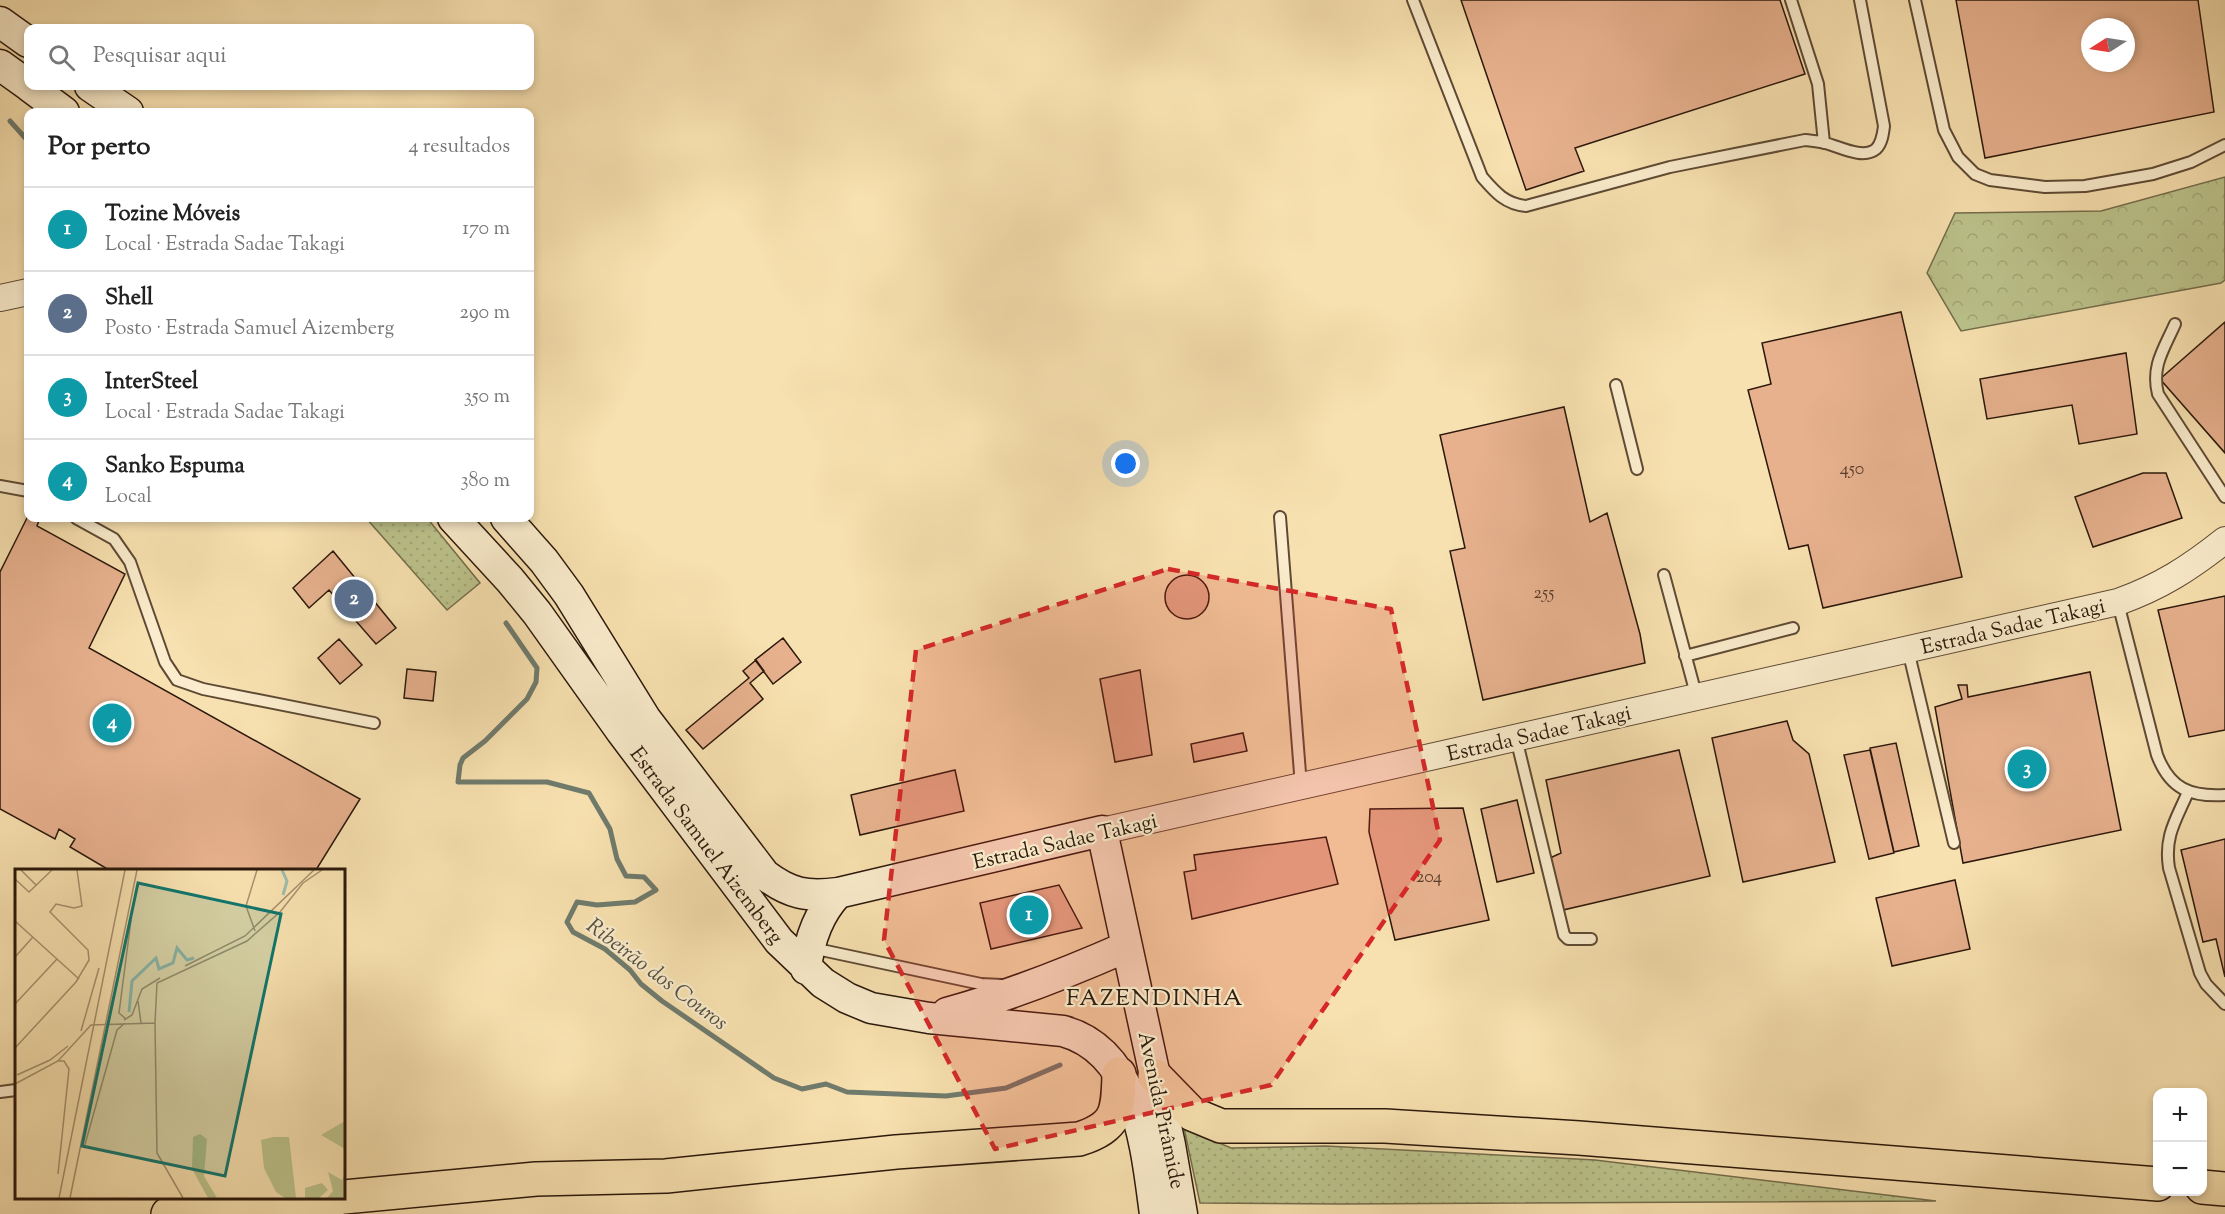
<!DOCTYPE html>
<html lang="pt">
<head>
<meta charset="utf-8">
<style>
  body { margin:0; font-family:"Sorts Mill Goudy",serif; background:#f6f6f6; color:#222 }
  .controls { position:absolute; right:18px; bottom:18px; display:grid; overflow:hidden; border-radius:12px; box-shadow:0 3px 9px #0003 }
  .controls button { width:54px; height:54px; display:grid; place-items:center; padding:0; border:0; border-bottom:2px solid #e0e0e0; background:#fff; color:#222; font:30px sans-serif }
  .compass { position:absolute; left:2081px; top:18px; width:54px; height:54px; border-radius:50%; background:#fff; box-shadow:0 3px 9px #0003; rotate:258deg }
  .you { position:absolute; left:1126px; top:464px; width:21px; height:21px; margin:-15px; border:4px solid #fff; border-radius:50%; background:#1a73e8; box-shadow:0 0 0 9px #1a73e833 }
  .badge { display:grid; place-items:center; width:39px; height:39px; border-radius:50%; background:#0f766e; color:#fff; font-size:20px; font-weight:700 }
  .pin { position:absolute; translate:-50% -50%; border:3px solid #fff; box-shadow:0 2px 6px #0006 }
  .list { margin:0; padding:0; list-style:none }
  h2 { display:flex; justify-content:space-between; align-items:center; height:78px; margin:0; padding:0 24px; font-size:26px }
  h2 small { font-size:20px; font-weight:400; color:#767676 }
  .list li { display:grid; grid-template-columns:39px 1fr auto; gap:18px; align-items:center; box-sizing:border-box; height:84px; padding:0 24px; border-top:2px solid #e0e0e0 }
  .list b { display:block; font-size:22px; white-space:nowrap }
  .list p { margin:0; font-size:20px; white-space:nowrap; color:#767676 }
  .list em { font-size:20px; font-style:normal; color:#767676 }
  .icon { flex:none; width:33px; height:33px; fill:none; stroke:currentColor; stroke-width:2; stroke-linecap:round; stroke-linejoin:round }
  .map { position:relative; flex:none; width:2225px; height:1214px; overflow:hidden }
  .search { position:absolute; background:#fff; box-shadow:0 3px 9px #0003; left:24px; top:24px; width:510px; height:66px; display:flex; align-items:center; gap:15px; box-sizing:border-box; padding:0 21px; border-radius:12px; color:#767676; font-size:22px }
  .panel { position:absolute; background:#fff; box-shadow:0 3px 9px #0003; left:24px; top:108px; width:510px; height:414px; border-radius:12px }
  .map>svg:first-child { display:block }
</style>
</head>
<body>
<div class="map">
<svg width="2225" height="1214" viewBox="0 0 2225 1214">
  <defs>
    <pattern id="grass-dots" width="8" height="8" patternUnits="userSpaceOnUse" patternTransform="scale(1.5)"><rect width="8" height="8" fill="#bcc38c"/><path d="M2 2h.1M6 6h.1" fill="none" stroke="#a2a777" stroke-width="1.8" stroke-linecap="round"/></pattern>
    <pattern id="forest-crowns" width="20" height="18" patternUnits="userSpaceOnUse" patternTransform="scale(1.5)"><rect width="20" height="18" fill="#bcc38c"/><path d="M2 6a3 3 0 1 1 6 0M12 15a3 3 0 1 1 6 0" fill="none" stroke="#a2a777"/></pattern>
  </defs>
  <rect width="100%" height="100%" fill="#f8e1b0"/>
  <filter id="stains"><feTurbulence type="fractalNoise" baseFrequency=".00333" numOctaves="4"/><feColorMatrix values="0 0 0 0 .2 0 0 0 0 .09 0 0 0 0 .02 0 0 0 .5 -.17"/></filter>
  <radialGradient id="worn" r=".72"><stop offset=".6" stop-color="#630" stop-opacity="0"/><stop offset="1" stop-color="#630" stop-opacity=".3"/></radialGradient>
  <path fill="url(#grass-dots)" stroke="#746e4c" stroke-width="1.5" d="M 366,518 L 427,518 L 480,583 L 447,610 Z
    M 1184,1128 L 1231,1148 L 1326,1146 L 1595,1160 L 1936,1201 L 1342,1204 L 1200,1203 Z"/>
  <path fill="url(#forest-crowns)" stroke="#746e4c" stroke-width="1.5" d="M 2225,177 L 2225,280 L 2221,283 L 1961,331 L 1927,273 L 1955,213 L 2101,211 Z"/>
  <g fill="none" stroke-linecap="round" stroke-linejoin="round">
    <path stroke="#6f7b6d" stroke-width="5" d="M 10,121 L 28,141
      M 506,623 L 537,668 L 536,682 L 527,699 L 485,741 L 463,758 L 460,765 L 458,782 L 547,782 L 589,793 L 610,829 L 617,859 L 626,876 L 644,877 L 656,890 L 635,902 L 597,905 L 577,902 L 567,922 L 573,932 L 605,949 L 630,970 L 641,984 L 662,1001 L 774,1078 L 802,1089 L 826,1084 L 847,1092 L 946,1096 L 1006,1088 L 1060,1065"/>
  </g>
  <path fill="#e7b18e" stroke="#2b180b" stroke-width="1.5" fill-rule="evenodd" d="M 1461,0 L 1780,0 L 1805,74 L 1575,148 L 1584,171 L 1526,190 Z
    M 1956,0 L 2198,0 L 2214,112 L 1985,158 ZM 2090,27 L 2126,27 L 2126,63 L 2090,63 Z
    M 1901,312 L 1962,577 L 1823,608 L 1808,545 L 1789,549 L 1748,390 L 1771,384 L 1762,343 Z
    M 2225,322 L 2225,453 L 2160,379 Z
    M 2126,353 L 2137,434 L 2079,444 L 2072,405 L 1987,419 L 1980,379 Z
    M 1564,407 L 1590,522 L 1607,513 L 1640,634 L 1645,663 L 1483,700 L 1450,551 L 1465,548 L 1440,435 Z
    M 2143,473 L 2166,473 L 2182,518 L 2093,547 L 2075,497 Z
    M 28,516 L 40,518 L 37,526 L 125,574 L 89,648 L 360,799 L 316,870 L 109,870 L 70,847 L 75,839 L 59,829 L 55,839 L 0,809 L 0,572 Z
    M 333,551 L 396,628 L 376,644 L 329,590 L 309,608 L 293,588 Z
    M1165 597a22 22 0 1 1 44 0a22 22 0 1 1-44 0Z
    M 2225,596 L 2225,730 L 2189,737 L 2158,610 Z
    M 783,638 L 801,662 L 773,684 L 755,660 Z
    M 339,639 L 362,665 L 340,684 L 318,658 Z
    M 756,660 L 764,671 L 750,683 L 763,699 L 703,749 L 686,730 L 749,678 L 743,671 Z
    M 407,669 L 436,672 L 433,701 L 404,698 Z
    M 1140,670 L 1152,755 L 1115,762 L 1100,679 Z
    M 2090,672 L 2121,830 L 1963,863 L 1935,707 L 1962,699 L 1958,685 L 1967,685 L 1968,697 Z
    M 1787,721 L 1793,740 L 1809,754 L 1835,862 L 1743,882 L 1712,738 Z
    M 1243,733 L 1247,751 L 1194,762 L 1191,744 Z
    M 1896,743 L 1919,846 L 1894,852 L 1870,748 Z
    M 1679,750 L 1710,876 L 1563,910 L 1550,858 L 1561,853 L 1546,780 Z
    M 1870,750 L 1894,853 L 1869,859 L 1844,755 Z
    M 955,770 L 964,811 L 860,835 L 851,795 Z
    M 1517,800 L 1534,873 L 1497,882 L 1481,809 Z
    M 1463,808 L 1489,920 L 1395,940 L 1369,832 L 1370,809 Z
    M 1326,837 L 1338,884 L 1192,919 L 1184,872 L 1196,870 L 1194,855 Z
    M 2225,839 L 2225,977 L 2216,939 L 2203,942 L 2181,850 Z
    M 1955,880 L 1970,949 L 1892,966 L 1876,898 Z
    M 1059,885 L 1082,928 L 991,949 L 980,903 Z"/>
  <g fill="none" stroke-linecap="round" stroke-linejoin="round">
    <g stroke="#5e4a34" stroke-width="14">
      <path id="service" d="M 1413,0 L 1482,177 C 1495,192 1505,204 1526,206 L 1670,167 L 1805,140 C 1812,141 1818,141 1825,143 C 1838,146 1863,160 1876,149 C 1882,143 1883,134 1884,126 L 1860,0
        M 1791,0 L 1818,84 L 1824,143
        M 1915,0 L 1944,130 L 1958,157 L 1975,174 L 1990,180 L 2045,187 L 2085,186 L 2153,174 L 2191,162 L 2225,145
        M 2175,324 C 2164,349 2151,366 2158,394 L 2225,497
        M 1616,385 L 1637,469
        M 0,486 L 28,491
        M 1280,517 L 1301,786
        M 76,518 L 114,539 L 130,562 L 165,662 L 177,680 L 203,689 L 374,723
        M 1664,575 L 1697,698
        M 2118,603 L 2157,755 C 2170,789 2190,797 2225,795
        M 1908,650 L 1954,843
        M 1685,656 L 1793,628
        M 1516,738 L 1564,935 L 1568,939 L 1591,939
        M 2188,792 C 2176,820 2164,836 2169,868 L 2200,973 L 2206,984 L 2225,1004
        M 812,948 L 981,984 L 1002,985
        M 0,1092 L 16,1090"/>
    </g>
    <g stroke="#5e4a34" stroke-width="28">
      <path id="tertiary" d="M 0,298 L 28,292
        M 1102,831 L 2118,602 C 2160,587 2190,568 2225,540"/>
    </g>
    <g stroke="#2b180b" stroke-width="33">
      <path id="secondary" d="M 0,22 L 28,42
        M 0,65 L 28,85
        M 29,86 L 64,112
        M 90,86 L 128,112
        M 453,518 L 510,580 L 537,613 L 621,731 L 779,941 L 823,983 L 847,998 L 871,1008 L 929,1018 L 1063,1031 C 1139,1052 1146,1149 1155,1214
        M 506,518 L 544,561 L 569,595 L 645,718 L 765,875 C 790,894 807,897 838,893 L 1102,831 L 1170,1145 L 1182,1214
        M 806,969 C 809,940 818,914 838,893
        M 947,1013 C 1009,996 1067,973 1126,947"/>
    </g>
    <g stroke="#2b180b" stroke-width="36">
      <path id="motorway" d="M 1155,1076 L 1192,1114 L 1221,1126 L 1385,1126 L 1579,1138 L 2158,1184
        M 2202,1187 L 2225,1189
        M 344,1197 L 536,1179 L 666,1176 L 896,1152 L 1079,1139 C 1118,1127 1118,1111 1119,1074
        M 168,1214 L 339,1198"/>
    </g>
    <use href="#service" stroke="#faeccc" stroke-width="10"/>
    <use href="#tertiary" stroke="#faeccc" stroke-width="26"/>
    <use href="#secondary" stroke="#faeccc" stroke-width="30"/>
    <use href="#motorway" stroke="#f8e1b0" stroke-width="33"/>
  </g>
  <path fill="#d62828" fill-opacity="0.2" stroke="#d62828" stroke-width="4.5" stroke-dasharray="12 8" stroke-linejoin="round" d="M 1168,569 L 1391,609 L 1440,840 L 1271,1085 L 995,1149 L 884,940 L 916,650 Z"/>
  <g text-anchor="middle" stroke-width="4.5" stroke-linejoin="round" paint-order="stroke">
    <g font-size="18" fill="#5a3e2c">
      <text x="1852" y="474">450</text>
      <text x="1544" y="598">255</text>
      <text x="1429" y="882">204</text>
    </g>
    <g font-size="21" fill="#2b180b" stroke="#faeccc">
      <text transform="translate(2013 626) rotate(-13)" y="7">Estrada Sadae Takagi</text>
      <text transform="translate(1539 733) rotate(-13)" y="7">Estrada Sadae Takagi</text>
      <text transform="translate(1065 841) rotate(-13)" y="7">Estrada Sadae Takagi</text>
      <text transform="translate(707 845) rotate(53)" y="7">Estrada Samuel Aizemberg</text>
      <text transform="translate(1162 1110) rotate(78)" y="7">Avenida Pirâmide</text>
    </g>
    <g font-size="22" font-style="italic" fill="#535244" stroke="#faeccc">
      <text transform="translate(658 973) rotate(37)" y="8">Ribeirão dos Couros</text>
    </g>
    <g font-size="24" letter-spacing="1.5" fill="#2b180b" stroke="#faeccc">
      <text x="1155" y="1005">FAZENDINHA</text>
    </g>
  </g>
  <g transform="translate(15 869)">
    <rect width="330" height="330" fill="#f8e1b0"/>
    <path d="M 330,252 L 330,280 L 306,266 ZM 185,265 L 192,270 L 189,307 L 202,329 L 193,329 L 177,300 L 178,268 ZM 258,268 L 274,268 L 281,329 L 270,329 L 261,323 L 249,299 L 246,271 ZM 313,303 L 327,311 L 330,304 L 330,329 L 312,329 L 318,322 ZM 307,314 L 313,321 L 304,329 L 290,329 L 290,319 Z" fill="#bcc38c"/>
    <path fill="none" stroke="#9dbdae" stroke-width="3" d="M 267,1 L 272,12 L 268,26M 114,143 L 117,112 L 141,89 L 144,100 L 158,94 L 162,79 L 172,91 L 179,89"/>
    <path fill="none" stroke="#a6916e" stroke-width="1.5" d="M 6,1 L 21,16M 0,10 L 14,23 L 37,1M 0,52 L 64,110M 240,62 L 231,37 L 242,1M 0,88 L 18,68M 170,97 L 230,67 L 299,1M 123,132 L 126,154M 0,135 L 42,90M 111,150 L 104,144 L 116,51M 109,151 L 117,146 L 127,120 L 145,109M 140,154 L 142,284 L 168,329M 66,162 L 84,99M 0,179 L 61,113 L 74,91 L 73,81 L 35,43 L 41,35 L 59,39 L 67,37 L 62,1M 2,206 L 35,191 L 53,177M 0,215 L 43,192 L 76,156 L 140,154 L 142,114 L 232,72 L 265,43 L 288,14 L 307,1M 69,279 L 102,161 L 110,154M 43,305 L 54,200 L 49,192 L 43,192M 44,329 L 110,1M 55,329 L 122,1"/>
    <path fill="#0f766e" fill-opacity="0.15" stroke="#0f766e" stroke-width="3" d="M 123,14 L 266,45 L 210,307 L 67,277 Z"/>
    <rect width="330" height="330" fill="none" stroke="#2b180b" stroke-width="3"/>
  </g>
  <rect width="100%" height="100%" filter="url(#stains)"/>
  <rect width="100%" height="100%" fill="url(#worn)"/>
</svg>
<div class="controls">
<button>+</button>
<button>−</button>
</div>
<svg class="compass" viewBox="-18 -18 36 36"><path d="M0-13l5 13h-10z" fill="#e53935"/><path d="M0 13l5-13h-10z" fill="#767676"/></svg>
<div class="you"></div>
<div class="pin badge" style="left:1029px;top:915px;background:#0f9aa8">1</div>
<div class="pin badge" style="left:354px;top:599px;background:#5c6f8a">2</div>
<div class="pin badge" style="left:2027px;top:769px;background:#0f9aa8">3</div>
<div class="pin badge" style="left:112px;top:723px;background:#0f9aa8">4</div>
<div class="search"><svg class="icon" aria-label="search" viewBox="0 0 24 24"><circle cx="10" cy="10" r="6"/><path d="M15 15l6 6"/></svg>Pesquisar aqui</div>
<section class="panel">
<h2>Por perto<small>4 resultados</small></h2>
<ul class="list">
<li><span class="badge" style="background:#0f9aa8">1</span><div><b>Tozine Móveis</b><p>Local · Estrada Sadae Takagi</p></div><em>170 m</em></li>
<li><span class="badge" style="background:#5c6f8a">2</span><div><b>Shell</b><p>Posto · Estrada Samuel Aizemberg</p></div><em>290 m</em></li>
<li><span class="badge" style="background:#0f9aa8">3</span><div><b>InterSteel</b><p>Local · Estrada Sadae Takagi</p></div><em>350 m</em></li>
<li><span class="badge" style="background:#0f9aa8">4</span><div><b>Sanko Espuma</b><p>Local</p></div><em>380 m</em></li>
</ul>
</section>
</div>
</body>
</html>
